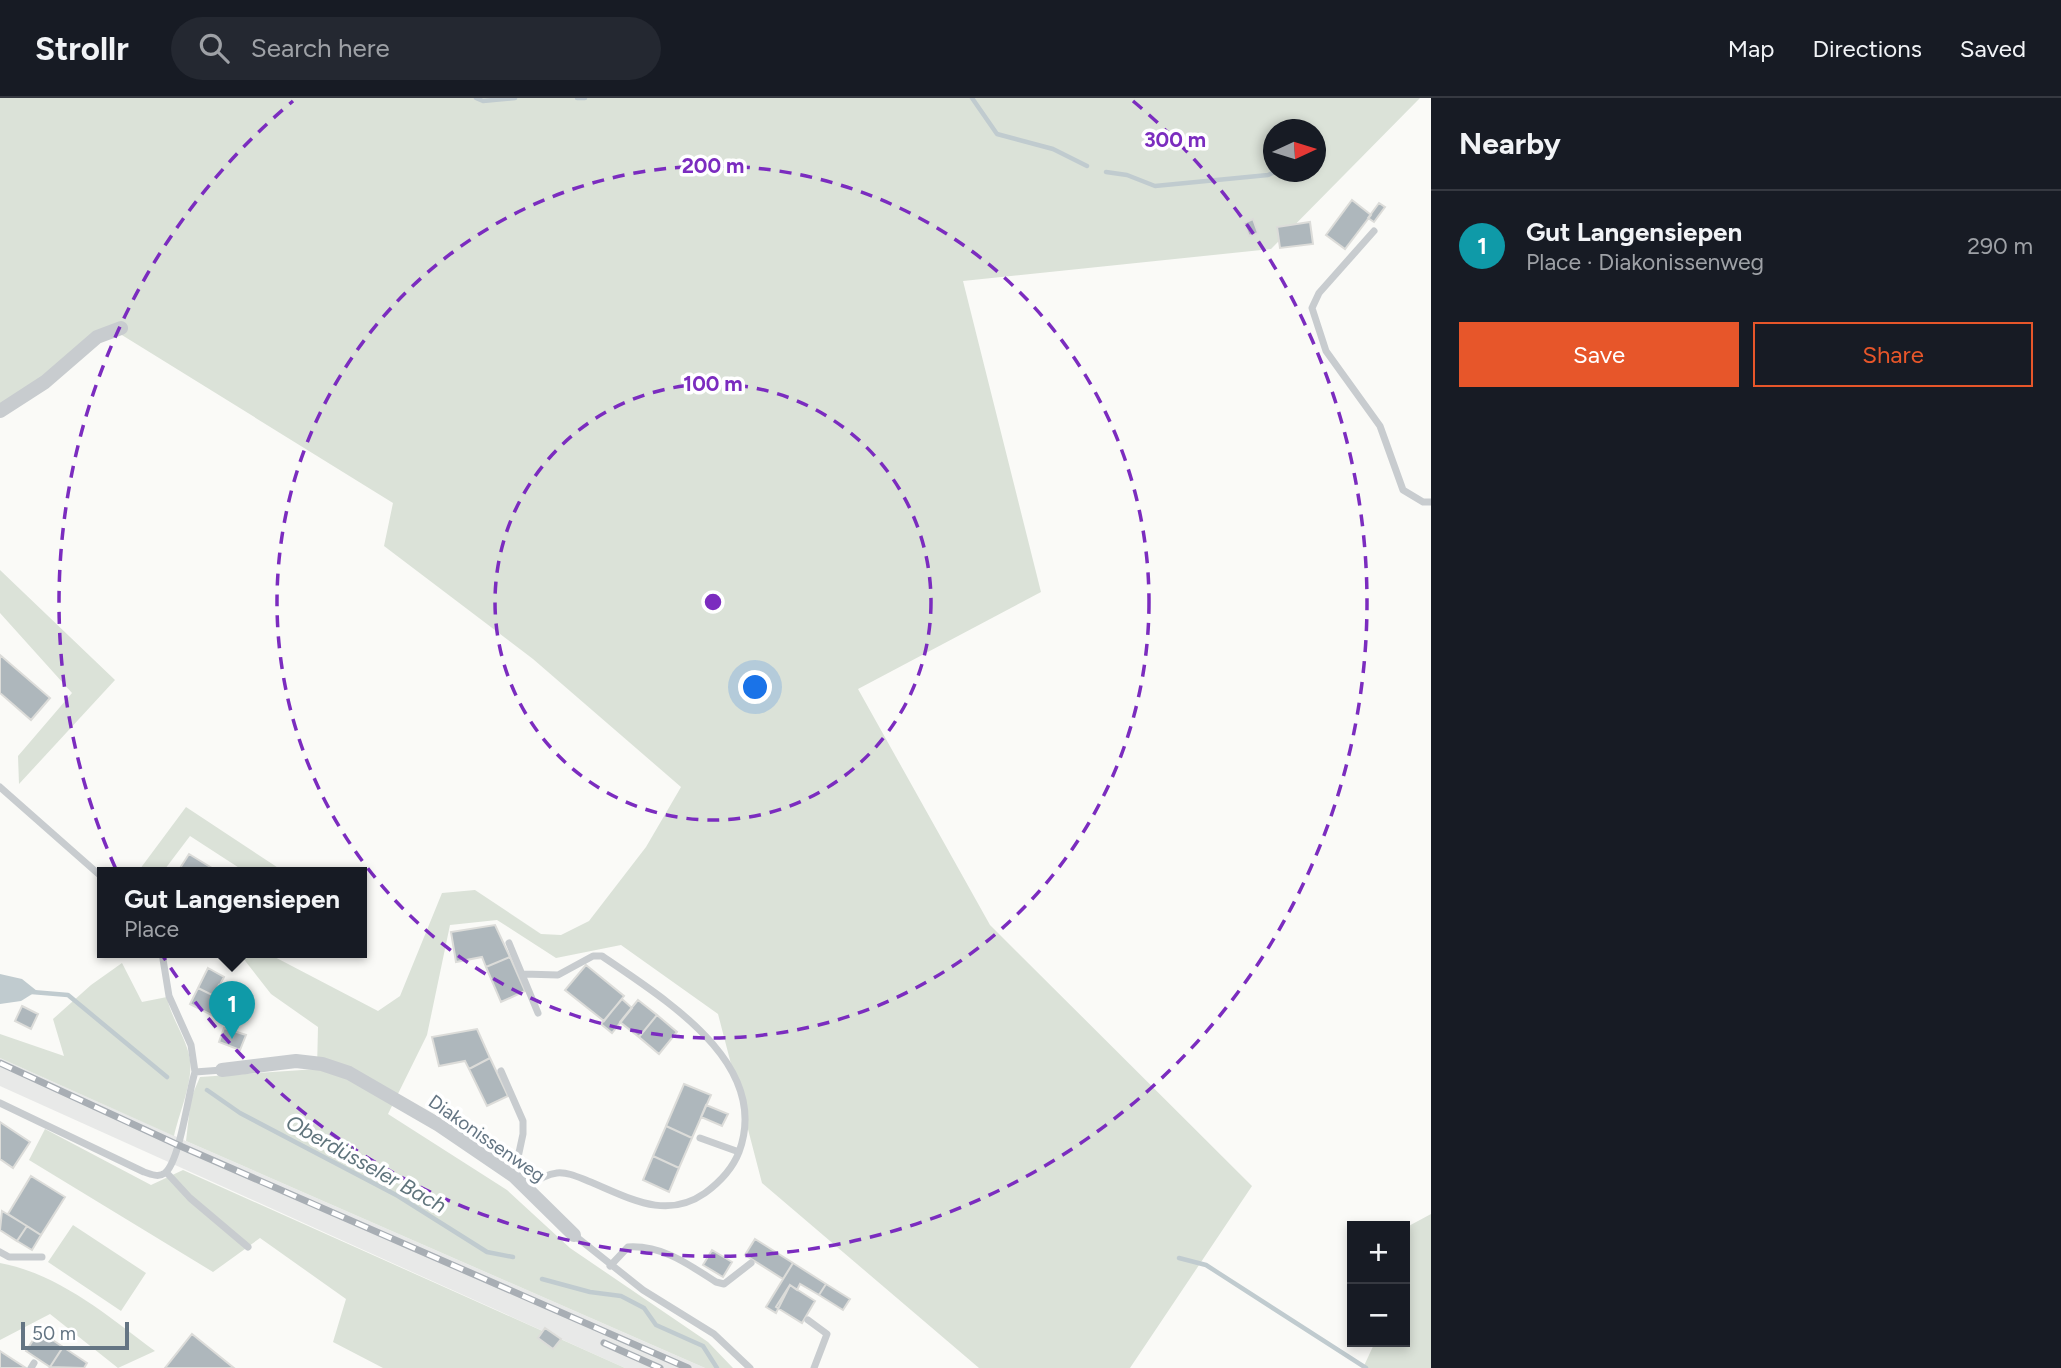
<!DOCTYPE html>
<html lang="en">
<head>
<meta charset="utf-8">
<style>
  body { margin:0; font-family:Figtree,sans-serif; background:#242831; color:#f1f3f6 }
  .controls { position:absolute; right:21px; bottom:21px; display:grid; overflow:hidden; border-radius:0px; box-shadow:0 4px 10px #0003 }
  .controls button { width:63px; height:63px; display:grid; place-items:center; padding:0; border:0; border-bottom:2px solid #363941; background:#171b24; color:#f1f3f6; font:35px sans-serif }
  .compass { position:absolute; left:1263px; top:21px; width:63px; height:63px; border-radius:50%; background:#171b24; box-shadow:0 4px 10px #0003; rotate:86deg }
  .scale { position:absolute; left:21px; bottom:18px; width:108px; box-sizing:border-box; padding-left:7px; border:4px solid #647583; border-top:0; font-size:19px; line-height:24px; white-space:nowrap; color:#647583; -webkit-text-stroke:5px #fff; paint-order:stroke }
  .you { position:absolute; left:756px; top:590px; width:24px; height:24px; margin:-18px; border:5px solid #fff; border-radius:50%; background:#1a73e8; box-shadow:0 0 0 10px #1a73e833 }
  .badge { display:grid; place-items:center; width:46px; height:46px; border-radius:50%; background:#e7562a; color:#fff; font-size:23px; font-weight:700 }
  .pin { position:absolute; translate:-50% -58px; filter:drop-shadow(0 2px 4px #0008) }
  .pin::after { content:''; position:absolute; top:37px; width:24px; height:21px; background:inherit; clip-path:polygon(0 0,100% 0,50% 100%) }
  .popup { position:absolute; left:97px; top:769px; width:270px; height:91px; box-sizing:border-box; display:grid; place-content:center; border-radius:0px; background:#171b24; filter:drop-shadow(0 2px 5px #0005); font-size:23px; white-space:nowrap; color:#9ea1a6 }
  .popup b { font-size:26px; color:#f1f3f6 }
  .popup::after { content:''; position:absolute; left:50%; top:100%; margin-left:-14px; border:14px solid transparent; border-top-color:#171b24 }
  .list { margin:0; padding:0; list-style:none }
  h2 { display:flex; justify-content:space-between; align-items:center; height:91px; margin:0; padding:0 28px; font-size:30px }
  h2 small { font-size:23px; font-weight:400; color:#9ea1a6 }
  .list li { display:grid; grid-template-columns:46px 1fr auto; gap:21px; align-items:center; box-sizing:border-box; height:112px; padding:0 28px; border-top:2px solid #363941 }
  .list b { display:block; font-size:26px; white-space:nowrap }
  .list p { margin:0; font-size:23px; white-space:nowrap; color:#9ea1a6 }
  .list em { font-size:23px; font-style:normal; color:#9ea1a6 }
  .actions { display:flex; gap:14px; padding:21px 28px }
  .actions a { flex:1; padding:16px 0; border:2px solid #e7562a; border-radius:0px; text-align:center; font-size:24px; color:#e7562a }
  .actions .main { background:#e7562a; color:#fff }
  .icon { flex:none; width:38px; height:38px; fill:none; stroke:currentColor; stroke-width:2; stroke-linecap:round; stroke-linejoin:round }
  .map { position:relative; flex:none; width:1431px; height:1270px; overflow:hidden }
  header { display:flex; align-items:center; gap:42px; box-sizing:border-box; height:98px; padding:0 35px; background:#171b24; border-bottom:2px solid #363941 }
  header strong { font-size:33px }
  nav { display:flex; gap:38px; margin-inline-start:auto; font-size:24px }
  .search { width:490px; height:63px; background:#242831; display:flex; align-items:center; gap:18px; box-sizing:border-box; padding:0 24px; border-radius:38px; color:#9ea1a6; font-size:26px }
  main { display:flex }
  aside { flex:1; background:#171b24 }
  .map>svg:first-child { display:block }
</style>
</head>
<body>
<header>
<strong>Strollr</strong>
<div class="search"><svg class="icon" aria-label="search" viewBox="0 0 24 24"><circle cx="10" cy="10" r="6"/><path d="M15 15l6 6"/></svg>Search here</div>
<nav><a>Map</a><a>Directions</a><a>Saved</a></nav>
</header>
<main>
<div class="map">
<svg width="1431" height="1270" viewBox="0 0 1431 1270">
  <rect width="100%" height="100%" fill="#fafaf7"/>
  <path fill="#e8e9e8" d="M 0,960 L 186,1043 L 705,1270 L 625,1270 L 0,988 Z"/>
  <path fill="#dbe2d8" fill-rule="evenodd" d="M 0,0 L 1420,0 L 1271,151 L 963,183 L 1041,494 L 858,591 L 990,827 L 1252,1088 L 1130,1270 L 979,1270 L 762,1085 L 718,916 L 621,847 L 556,860 L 497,822 L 450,827 L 427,937 L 388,1016 L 507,1092 L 570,1150 L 708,1244 L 733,1270 L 705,1270 L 186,1043 L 191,1000 L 200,979 L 317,971 L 318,929 L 271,896 L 239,855 L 267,855 L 378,913 L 400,898 L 442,795 L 475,792 L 541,836 L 561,837 L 589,823 L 646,749 L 681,689 L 533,561 L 384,448 L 393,405 L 117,234 L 101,241 L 0,318 ZM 1274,32 L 1316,32 L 1316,74 L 1274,74 Z
    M 0,472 L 115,582 L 19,686 L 18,658 L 72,595 L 0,515 Z
    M 186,709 L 286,775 L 247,775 L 190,738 L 162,775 L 137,775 Z
    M 122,865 L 142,904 L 167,899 C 171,921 187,940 190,962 C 193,984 179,1015 174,1038 L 0,960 L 0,936 L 64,958 L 53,921 L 91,887 Z
    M 45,1031 L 151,1087 L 183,1072 L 625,1270 L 383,1270 L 333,1244 L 346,1201 L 260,1140 L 213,1174 L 29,1062 Z
    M 1431,1116 L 1431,1270 L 1363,1270 L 1375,1244 L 1405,1244 L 1405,1130 Z
    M 73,1127 L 146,1175 L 121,1213 L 48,1164 Z
    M 0,1165 C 59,1176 108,1218 155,1253 L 118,1270 L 50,1216 L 0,1242 Z"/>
  <path fill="#c0cbcf" d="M 0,876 L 22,881 L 37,893 L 21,903 L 0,906 Z"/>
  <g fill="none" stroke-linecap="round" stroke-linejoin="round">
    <path stroke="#c0cbcf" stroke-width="4.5" d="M 476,0 L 483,3 L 515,0
      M 577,0 L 585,0
      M 972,0 L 997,36 L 1053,51 L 1087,68
      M 1106,74 L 1127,77 L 1155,88 L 1268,77 L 1275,74
      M 32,894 L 68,897 L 167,979
      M 207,992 L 240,1015 L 398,1098 L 487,1154 L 513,1159
      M 1179,1160 L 1206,1167 L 1366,1270
      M 542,1181 L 590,1194 L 621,1198 L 644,1210 L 656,1227 L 703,1248 L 717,1270"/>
  </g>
  <path fill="#aeb7bc" stroke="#dcdcd9" stroke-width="2" d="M 1352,102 L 1371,117 L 1345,151 L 1326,137 Z
    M 1379,105 L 1385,109 L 1374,124 L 1368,120 Z
    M 1253,121 L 1258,135 L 1249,138 L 1244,125 Z
    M 1310,124 L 1313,146 L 1280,150 L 1277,129 Z
    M 0,557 L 50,600 L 31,622 L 0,595 Z
    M 189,756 L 220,775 L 177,775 Z
    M 495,827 L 510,859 L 486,869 L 482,859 L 456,864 L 451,834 Z
    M 510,859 L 525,893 L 501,904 L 486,869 Z
    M 586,867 L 624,898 L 604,923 L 565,892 Z
    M 208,870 L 224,879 L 214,898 L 198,890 Z
    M 219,887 L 242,900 L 229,926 L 190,906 L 198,890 L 214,898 Z
    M 622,901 L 632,910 L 612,935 L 601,926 Z
    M 638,902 L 657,917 L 639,939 L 620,924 Z
    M 22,908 L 38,916 L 31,931 L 15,923 Z
    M 657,917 L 677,934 L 659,956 L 639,939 Z
    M 224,930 L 246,937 L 240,952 L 219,944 Z
    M 477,931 L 490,960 L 469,971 L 465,963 L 439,968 L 432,939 Z
    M 490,960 L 508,998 L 487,1008 L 469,971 Z
    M 684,986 L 711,997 L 692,1040 L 666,1028 Z
    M 706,1007 L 728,1016 L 722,1028 L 701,1019 Z
    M 0,1024 L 30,1044 L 13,1070 L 0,1061 Z
    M 666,1028 L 692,1040 L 679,1070 L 653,1058 Z
    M 653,1058 L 679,1070 L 669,1094 L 643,1082 Z
    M 31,1078 L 65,1099 L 41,1137 L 8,1116 Z
    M 2,1113 L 27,1128 L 17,1143 L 0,1132 Z
    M 27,1128 L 41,1137 L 32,1152 L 17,1143 Z
    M 755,1141 L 793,1165 L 783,1181 L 745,1157 Z
    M 712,1152 L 732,1164 L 723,1179 L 703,1167 Z
    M 793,1165 L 826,1186 L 819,1197 L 800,1186 L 797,1192 L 790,1187 L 776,1215 L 766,1209 Z
    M 826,1186 L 850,1201 L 843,1212 L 819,1197 Z
    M 790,1187 L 815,1203 L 802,1225 L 776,1209 Z
    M 545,1230 L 561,1241 L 553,1251 L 538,1240 Z
    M 39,1233 L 63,1249 L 50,1269 L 26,1253 Z
    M 192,1236 L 234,1270 L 165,1270 Z
    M 63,1249 L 87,1265 L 84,1270 L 50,1269 Z
    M 0,1253 L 26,1270 L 0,1270 Z"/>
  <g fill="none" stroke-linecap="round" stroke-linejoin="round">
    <path stroke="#c8cccf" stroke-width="7" d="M 1374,133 L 1319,195 L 1312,210 L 1326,253 L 1380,328 L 1403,392 L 1423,404 L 1431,404
      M 0,689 L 103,780
      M 509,845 L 538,915
      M 162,855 L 169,898 L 191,947 L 195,974
      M 524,876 L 558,877 L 593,858 L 602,858 C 664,901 772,965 739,1054
      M 501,973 L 523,1023 L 523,1036 L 514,1078
      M 0,1005 L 144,1074 C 151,1076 158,1080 165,1075 C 180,1063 188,996 195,974 L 222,972
      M 166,1074 L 190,1100 L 248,1149
      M 528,1089 C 537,1083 546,1076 557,1075 C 568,1074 578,1079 588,1083 C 628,1099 665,1123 705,1095 C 720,1084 732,1072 739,1054 L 700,1040
      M 574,1137 L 643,1192 L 714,1236 L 750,1270
      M 0,1154 L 9,1159 L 42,1159
      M 610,1168 L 628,1149 C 662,1147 688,1166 716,1184 L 724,1186 L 751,1165
      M 808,1222 L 827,1236 L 814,1270
      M 31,1270 L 34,1265"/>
    <path stroke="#c8cccf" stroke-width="14" d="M 0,313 L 45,284 L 97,239 L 121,230
      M 222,972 L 296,963 L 322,966 L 349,975 L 439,1027 L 514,1078 L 574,1137"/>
    <g stroke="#a8aeb4" stroke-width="7">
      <path id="rail" d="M 0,965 L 178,1047 L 688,1270
        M 604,1245 L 660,1270"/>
    </g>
    <use href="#rail" stroke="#fff" stroke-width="4.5" stroke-dasharray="13" stroke-linecap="butt"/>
  </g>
  <g fill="none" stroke="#7b2cbf" stroke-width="3.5" stroke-dasharray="12 9">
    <circle cx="713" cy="504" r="218"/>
    <circle cx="713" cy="504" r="436"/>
    <path d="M1133 3A654 654 0 1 1 293 3"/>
  </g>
  <g text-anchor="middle" stroke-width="7" stroke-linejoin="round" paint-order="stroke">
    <g font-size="19" fill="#647583" stroke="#fff">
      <text transform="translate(487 1040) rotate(35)" y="7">Diakonissenweg</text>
    </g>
    <g font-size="21" font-style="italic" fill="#5f747c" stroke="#fff">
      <text transform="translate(366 1066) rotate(29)" y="7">Oberdüsseler Bach</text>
    </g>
  </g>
  <circle cx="713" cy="504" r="10" fill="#7b2cbf" stroke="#fff" stroke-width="3.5"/>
  <g font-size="21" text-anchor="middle" font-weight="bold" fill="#7b2cbf" stroke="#fff" stroke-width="7" stroke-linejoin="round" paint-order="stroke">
    <text x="1175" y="49">300 m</text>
    <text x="713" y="75">200 m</text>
    <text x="713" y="293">100 m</text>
  </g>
</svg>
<div class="controls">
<button>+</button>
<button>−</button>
</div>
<svg class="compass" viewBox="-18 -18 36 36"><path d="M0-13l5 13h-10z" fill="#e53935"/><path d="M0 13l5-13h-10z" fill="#9ea1a6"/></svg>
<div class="scale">50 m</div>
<div class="you"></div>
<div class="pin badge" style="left:232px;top:941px;background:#0f9aa8">1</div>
<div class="popup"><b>Gut Langensiepen</b>Place</div>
</div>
<aside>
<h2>Nearby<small></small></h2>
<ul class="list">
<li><span class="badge" style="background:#0f9aa8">1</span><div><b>Gut Langensiepen</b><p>Place · Diakonissenweg</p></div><em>290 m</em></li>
</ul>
<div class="actions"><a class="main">Save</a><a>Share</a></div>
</aside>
</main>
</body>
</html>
